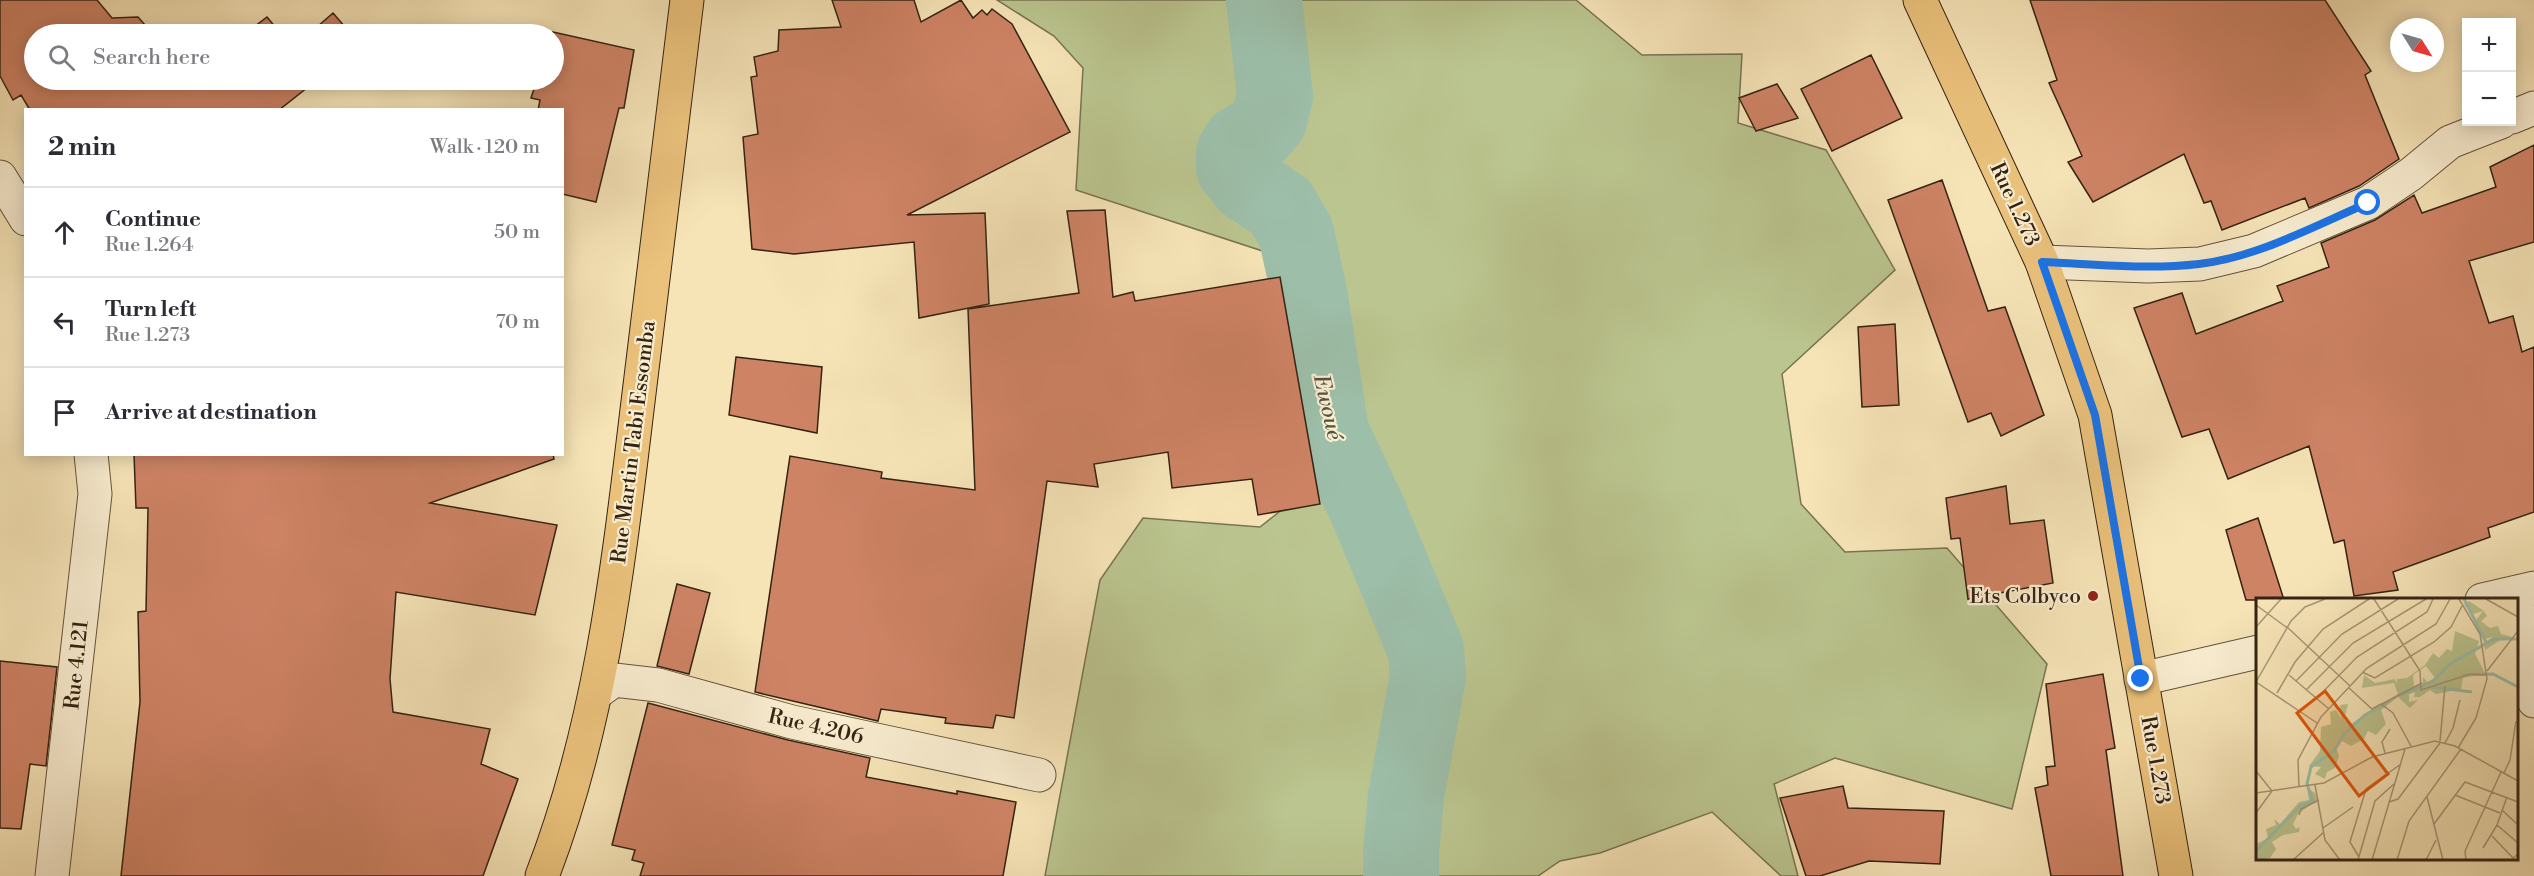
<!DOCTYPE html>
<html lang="en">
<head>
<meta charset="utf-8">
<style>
  body { margin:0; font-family:"Libre Bodoni",serif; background:#f2f2f3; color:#2b2b33 }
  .controls { position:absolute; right:18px; top:18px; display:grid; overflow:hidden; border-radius:0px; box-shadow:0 3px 15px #0003 }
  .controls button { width:54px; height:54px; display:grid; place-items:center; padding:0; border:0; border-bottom:2px solid #e1e1e2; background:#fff; color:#2b2b33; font:30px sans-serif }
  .compass { position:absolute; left:2390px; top:18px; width:54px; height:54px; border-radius:50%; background:#fff; box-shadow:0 3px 15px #0003; rotate:127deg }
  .stop { position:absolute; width:18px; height:18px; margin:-14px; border:4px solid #1a73e8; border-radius:50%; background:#fff }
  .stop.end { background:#1a73e8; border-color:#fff; box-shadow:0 2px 6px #0008 }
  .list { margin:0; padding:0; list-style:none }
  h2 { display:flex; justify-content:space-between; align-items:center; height:78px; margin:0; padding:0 24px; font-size:26px }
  h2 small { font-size:20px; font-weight:400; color:#7c7c81 }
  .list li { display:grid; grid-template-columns:39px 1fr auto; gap:18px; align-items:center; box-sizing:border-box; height:90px; padding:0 24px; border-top:2px solid #e1e1e2 }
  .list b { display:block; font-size:22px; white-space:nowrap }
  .list p { margin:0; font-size:20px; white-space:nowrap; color:#7c7c81 }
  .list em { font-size:20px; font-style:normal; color:#7c7c81 }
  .icon { flex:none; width:33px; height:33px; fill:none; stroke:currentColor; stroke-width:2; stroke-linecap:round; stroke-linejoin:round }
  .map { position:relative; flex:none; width:2534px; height:876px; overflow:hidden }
  .search { position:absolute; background:#fff; box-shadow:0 3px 15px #0003; left:24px; top:24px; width:540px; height:66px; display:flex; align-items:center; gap:15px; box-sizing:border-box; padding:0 21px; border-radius:33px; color:#7c7c81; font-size:22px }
  .panel { position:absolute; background:#fff; box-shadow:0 3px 15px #0003; left:24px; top:108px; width:540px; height:348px; border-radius:0px }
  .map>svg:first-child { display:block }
</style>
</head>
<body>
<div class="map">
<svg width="2534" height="876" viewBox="0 0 2534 876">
  <rect width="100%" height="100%" fill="#f6e4b7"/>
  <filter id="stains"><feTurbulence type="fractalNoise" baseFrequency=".00333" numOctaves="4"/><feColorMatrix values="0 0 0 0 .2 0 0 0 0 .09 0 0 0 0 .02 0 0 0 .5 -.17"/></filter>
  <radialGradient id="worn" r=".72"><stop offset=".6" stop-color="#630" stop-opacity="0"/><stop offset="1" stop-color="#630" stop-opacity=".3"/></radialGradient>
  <path fill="#bbc58f" stroke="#787451" stroke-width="1.5" d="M 997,0 L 1576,0 L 1642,55 L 1742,54 L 1738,123 L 1826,150 L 1895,270 L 1782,374 L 1801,504 L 1845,552 L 1947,548 L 2047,664 L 2012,809 L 1835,758 L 1774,784 L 1798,876 L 1781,876 L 1712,812 L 1600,853 L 1560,861 L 1538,876 L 1045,876 L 1100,580 L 1143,518 L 1260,527 L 1327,474 L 1287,259 L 1076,190 L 1083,68 L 1054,36 Z"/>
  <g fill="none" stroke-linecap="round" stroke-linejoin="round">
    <path stroke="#9dbfaa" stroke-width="76" d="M 1264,0 L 1275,96 L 1269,120 L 1260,131 L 1240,143 L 1234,153 L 1234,168 L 1248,185 L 1281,207 L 1296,233 L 1309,292 L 1331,432 L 1368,511 L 1426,650 L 1428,676 L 1406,796 L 1401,853 L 1401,876"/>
  </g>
  <path fill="#ce8365" stroke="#342313" stroke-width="1.5" d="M 0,0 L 97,0 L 112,18 L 138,17 L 153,34 L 34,34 L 34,80 L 331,80 L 323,87 L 317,80 L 279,110 L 30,110 L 21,95 L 13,100 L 0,76 Z
    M 832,0 L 914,0 L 921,22 L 961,0 L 973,18 L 982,10 L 987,15 L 992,9 L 1012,24 L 1070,132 L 907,215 L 985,213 L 989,304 L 919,318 L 914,242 L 794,254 L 752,249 L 743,137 L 758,134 L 751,77 L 757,76 L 754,57 L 778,51 L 779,30 L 841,27 Z
    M 2030,0 L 2325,0 L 2371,71 L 2365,75 L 2399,159 L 2359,186 L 2309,208 L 2305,198 L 2222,230 L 2211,201 L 2204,203 L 2184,154 L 2093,202 L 2068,162 L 2082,156 L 2049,83 L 2057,80 Z
    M 333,13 L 351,34 L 309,34 Z
    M 267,17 L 281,34 L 245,34 Z
    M 553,32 L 634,50 L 624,108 L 619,108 L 596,202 L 562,194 L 562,110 L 538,110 L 540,100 L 531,98 L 537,80 L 554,80 Z
    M 1871,55 L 1902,118 L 1832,151 L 1801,89 Z
    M 1777,84 L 1798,118 L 1756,131 L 1739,98 Z
    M 2534,145 L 2534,242 L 2469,261 L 2489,323 L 2513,316 L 2522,352 L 2534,347 L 2534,512 L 2488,528 L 2490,537 L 2393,572 L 2398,590 L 2354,596 L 2344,540 L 2334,543 L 2309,446 L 2228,479 L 2209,429 L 2182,437 L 2134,308 L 2182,293 L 2196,334 L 2283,301 L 2277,286 L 2329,267 L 2321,243 L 2375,220 L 2414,195 L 2422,213 L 2496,187 L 2490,167 Z
    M 1942,180 L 1988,311 L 2005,307 L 2044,415 L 2001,436 L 1991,413 L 1968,422 L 1888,200 Z
    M 1105,210 L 1113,297 L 1133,292 L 1135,301 L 1280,277 L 1320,504 L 1258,515 L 1252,479 L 1172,488 L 1168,452 L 1094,464 L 1098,487 L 1047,481 L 1014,718 L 996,715 L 993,728 L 945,723 L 946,718 L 881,709 L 878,721 L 755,692 L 790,456 L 882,472 L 881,478 L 975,490 L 968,309 L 1079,293 L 1067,211 Z
    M 1895,324 L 1899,405 L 1862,407 L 1858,327 Z
    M 736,357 L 822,367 L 817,433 L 729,415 Z
    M 134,454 L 553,454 L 554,459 L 430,503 L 557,525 L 535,615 L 396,592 L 390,679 L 393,712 L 490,729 L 481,764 L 518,779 L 483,876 L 121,876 L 140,702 L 138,612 L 146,611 L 148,508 L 136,508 Z
    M 2006,486 L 2010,524 L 2044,520 L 2053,583 L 1968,599 L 1960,538 L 1951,539 L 1946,498 Z
    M 2258,518 L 2284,600 L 2246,600 L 2226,530 Z
    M 677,584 L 710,593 L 689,674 L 657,666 Z
    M 0,661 L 57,667 L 46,766 L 30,764 L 21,829 L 0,828 Z
    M 2103,674 L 2115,748 L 2106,750 L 2123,876 L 2051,876 L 2035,788 L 2048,785 L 2046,767 L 2055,766 L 2046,684 Z
    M 648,703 L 788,740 L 870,758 L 866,777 L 957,794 L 957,791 L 1016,802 L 1003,876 L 640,876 L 644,863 L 632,860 L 635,850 L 612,845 Z
    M 1843,786 L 1848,808 L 1944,811 L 1940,864 L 1869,861 L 1820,876 L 1806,876 L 1780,798 Z"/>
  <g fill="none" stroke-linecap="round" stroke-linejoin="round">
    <g stroke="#64533c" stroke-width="35">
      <path id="minor" d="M 2512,117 L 2534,108
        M 0,177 L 26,219
        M 2042,262 L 2148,266 L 2200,264 L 2254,251 L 2368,203 L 2411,174 L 2450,142 L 2501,122
        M 2517,592 L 2534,701
        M 2482,600 L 2534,588
        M 2141,679 L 2258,652
        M 596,693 L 614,680 L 658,685 L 792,722 L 1039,775
        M 52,876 L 95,494 L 91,454"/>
    </g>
    <g stroke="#342313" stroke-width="35">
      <path id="major" d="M 1920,0 L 2042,262 L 2095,415 L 2176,876
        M 542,876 C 600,727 618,568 637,410 C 654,274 670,137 687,0"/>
    </g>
    <use href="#minor" stroke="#f9edd0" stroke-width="33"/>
    <use href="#major" stroke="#ebc27c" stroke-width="33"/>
  </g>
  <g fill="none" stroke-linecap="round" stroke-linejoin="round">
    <path stroke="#1a73e8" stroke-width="8" d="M 2141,679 L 2095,415 L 2042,262 C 2094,264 2147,270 2199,264 C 2258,257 2314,226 2368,203"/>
  </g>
  <circle fill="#8f2418" stroke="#f9edd0" stroke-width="2" cx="2093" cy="596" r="6"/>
  <g text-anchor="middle" stroke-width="4.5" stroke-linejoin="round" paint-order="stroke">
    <g font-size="21" fill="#342313" stroke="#f9edd0">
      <text transform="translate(2015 204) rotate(65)" y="7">Rue 1.273</text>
      <text transform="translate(633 442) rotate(-83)" y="7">Rue Martin Tabi Essomba</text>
      <text transform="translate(76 665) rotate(-84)" y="7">Rue 4.121</text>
      <text transform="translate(816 726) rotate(13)" y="7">Rue 4.206</text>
      <text transform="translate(2156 760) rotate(80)" y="7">Rue 1.273</text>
    </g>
    <g font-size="21" fill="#342313" stroke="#f9edd0" text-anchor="end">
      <text x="2081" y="603">Ets Colbyco</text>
    </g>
    <g font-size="22" font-style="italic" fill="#545240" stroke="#f9edd0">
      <text transform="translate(1329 407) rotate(77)" y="8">Ewoué</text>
    </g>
  </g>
  <g transform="translate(2256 598)">
    <rect width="262" height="262" fill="#f6e4b7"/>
    <path d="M 213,3 L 228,13 L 231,18 L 225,23 L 234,30 L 242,28 L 245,36 L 256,39 L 254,42 L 246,41 L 229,52 L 228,45 L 237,39 L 227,41 L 220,22 L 227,13 L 217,16 L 208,7 ZM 199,33 L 223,43 L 219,56 L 229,75 L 207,80 L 205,91 L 180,96 L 174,92 L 164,99 L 158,99 L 159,94 L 153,96 L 153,104 L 162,102 L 154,110 L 142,99 L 125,112 L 130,126 L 120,137 L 112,133 L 108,141 L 95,148 L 86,143 L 80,149 L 83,158 L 79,170 L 71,174 L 69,181 L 59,176 L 65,169 L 53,168 L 64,153 L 65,129 L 75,126 L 74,114 L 80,112 L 85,120 L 84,107 L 92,106 L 88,122 L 95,126 L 142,96 L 138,85 L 106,90 L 108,77 L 119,85 L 139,81 L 141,86 L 141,81 L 151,80 L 169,67 L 177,55 L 183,60 L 191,51 L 196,53 ZM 170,68 L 179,80 L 171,84 L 167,79 L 167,85 L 158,88 L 157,77 ZM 51,190 L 59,195 L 61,202 L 42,216 L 37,226 L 40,231 L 44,229 L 43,234 L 27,237 L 16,244 L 20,251 L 14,260 L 0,262 L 0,246 L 12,240 L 10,231 L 20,227 L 18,221 L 24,226 L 43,204 L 53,202 Z" fill="#bbc58f" fill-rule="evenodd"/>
    <path fill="none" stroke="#9dbfaa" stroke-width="3" d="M 208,1 L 231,46M 207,77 L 237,76 L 262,89M 176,89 L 216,94M 144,98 L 177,83 L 194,66 L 238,41 L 262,41M 0,253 L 44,208 L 57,203 L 51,186 L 55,169 L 78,153 L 89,135 L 109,117 L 134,103"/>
    <path fill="none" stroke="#a89775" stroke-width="1.5" d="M 118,1 L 164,73 L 165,92 L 214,76 L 231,77M 230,1 L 262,19M 0,7 L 30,29M 30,28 L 94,88M 0,29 L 25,1M 231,73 L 262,33M 106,74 L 119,80 L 178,44 L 195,29 L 206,8M 33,77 L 73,111M 40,83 L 86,36 L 142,1M 0,84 L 61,125M 0,84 L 35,23 L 49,9 L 69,1M 93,90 L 116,111 L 125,106 L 137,115 L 155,148M 50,92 L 97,45 L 170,1M 21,95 L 39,64 L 67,31 L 113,1M 60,101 L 101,59 L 171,14 L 177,1M 126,106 L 166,85M 184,143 L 189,88M 189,145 L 197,130 L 204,102M 202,150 L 220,120 L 231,81 L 224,36 L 203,1M 129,155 L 126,144 L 134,131M 0,173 L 16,193 L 0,215M 248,175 L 254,162 L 260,123M 59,187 L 69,242 L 84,262M 43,189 L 42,162 L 65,119 L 111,70 L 180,26 L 194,1M 0,195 L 68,185 L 116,159 L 179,143 L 199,148 L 262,183M 199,197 L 244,215M 171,199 L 187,262M 251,199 L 241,227 L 262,245M 133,204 L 142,201 L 184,145M 246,212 L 262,227M 43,217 L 45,211 L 63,202M 178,226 L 209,184 L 262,204M 67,230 L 97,209M 236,238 L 257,260 L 262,256M 227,250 L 241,227M 103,259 L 94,244 L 110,191 L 145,166M 37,262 L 68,234M 102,262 L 119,203 L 138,186M 116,262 L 149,151M 141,262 L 153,223 L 205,151M 170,262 L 180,242M 210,262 L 209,253 L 245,174"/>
    <path fill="#df560c" fill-opacity="0.15" stroke="#df560c" stroke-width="3" d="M 69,93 L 132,176 L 103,198 L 41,115 Z"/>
    <rect width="262" height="262" fill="none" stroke="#342313" stroke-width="3"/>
  </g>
  <rect width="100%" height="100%" filter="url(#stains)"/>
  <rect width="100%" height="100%" fill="url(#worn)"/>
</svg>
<div class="controls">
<button>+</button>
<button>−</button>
</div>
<svg class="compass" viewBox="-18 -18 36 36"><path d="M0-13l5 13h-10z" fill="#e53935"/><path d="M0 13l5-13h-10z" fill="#7c7c81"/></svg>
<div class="stop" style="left:2368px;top:203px"></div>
<div class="stop end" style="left:2141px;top:679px"></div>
<div class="search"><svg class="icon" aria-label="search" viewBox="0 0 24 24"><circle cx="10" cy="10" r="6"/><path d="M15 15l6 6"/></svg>Search here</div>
<section class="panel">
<h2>2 min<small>Walk · 120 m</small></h2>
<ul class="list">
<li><svg class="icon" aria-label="ahead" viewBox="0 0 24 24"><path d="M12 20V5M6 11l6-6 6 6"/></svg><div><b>Continue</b><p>Rue 1.264</p></div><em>50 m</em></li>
<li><svg class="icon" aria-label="left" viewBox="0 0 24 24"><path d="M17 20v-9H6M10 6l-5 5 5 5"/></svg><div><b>Turn left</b><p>Rue 1.273</p></div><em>70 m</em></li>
<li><svg class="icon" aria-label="arrive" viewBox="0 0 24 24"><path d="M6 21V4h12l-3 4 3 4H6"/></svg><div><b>Arrive at destination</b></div></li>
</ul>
</section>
</div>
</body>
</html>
